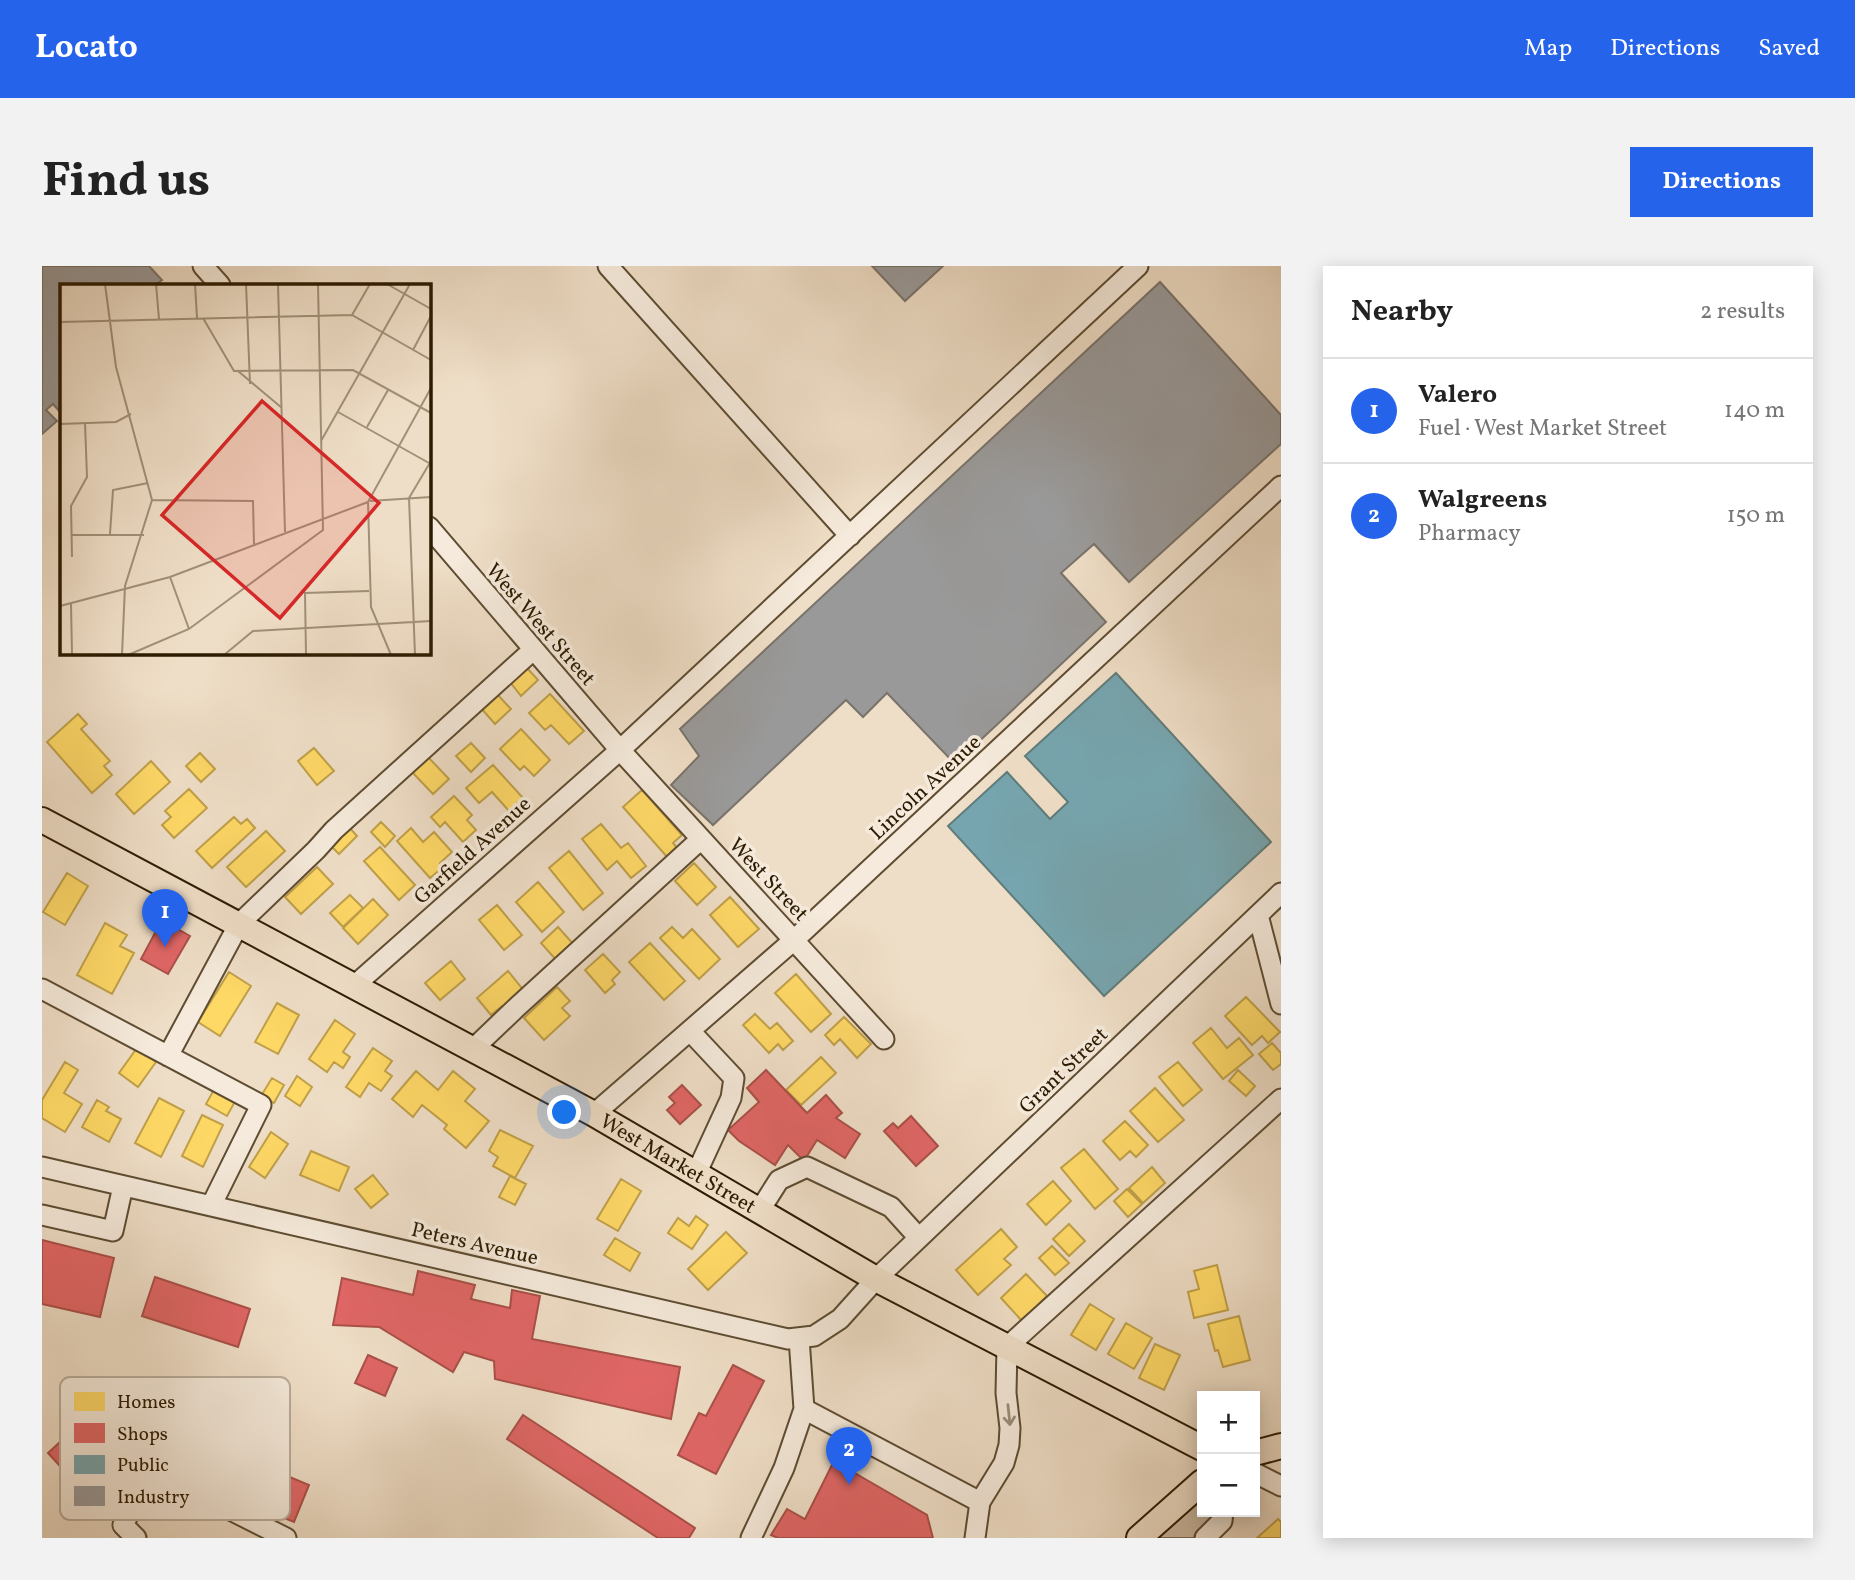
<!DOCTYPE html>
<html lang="en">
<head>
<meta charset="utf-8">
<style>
  body { margin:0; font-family:Vollkorn,serif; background:#f2f2f2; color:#222 }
  .controls { position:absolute; right:21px; bottom:21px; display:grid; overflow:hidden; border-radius:0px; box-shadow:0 4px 18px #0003 }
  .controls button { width:63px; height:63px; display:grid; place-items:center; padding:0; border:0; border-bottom:2px solid #e0e0e0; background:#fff; color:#222; font:35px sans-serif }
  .you { position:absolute; left:523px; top:847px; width:24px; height:24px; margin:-18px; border:5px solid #fff; border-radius:50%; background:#1a73e8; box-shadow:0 0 0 10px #1a73e833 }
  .badge { display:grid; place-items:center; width:46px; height:46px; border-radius:50%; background:#2563eb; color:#fff; font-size:23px; font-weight:700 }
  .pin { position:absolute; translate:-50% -58px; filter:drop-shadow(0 2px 4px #0008) }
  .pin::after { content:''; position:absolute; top:37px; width:24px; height:21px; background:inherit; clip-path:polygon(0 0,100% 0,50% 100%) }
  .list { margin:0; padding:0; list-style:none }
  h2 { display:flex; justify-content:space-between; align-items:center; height:91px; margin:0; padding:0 28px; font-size:30px }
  h2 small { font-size:23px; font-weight:400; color:#767676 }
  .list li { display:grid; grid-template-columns:46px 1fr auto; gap:21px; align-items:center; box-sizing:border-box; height:105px; padding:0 28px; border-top:2px solid #e0e0e0 }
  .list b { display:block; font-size:26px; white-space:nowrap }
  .list p { margin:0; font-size:23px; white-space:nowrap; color:#767676 }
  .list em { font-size:23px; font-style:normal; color:#767676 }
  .map { position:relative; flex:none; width:1239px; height:1272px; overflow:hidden; border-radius:0px }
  header { display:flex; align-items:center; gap:42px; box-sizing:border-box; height:98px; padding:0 35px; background:#2563eb; color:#fff }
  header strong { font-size:33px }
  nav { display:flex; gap:38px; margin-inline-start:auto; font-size:24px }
  .intro { display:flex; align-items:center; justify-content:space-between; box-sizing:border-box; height:168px; padding:0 42px }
  h1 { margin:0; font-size:49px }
  .button { padding:18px 32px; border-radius:0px; background:#2563eb; color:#fff; font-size:24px; font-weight:700 }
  main { display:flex; gap:42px; padding:0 42px }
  aside { flex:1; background:#fff; border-radius:0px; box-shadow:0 4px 18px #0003 }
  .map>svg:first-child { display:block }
</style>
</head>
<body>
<header>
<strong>Locato</strong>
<nav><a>Map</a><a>Directions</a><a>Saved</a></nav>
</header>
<div class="intro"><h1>Find us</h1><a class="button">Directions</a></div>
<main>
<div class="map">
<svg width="1239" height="1272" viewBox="0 0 1239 1272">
  <rect width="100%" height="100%" fill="#efdec7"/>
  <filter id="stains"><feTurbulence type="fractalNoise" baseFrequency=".00286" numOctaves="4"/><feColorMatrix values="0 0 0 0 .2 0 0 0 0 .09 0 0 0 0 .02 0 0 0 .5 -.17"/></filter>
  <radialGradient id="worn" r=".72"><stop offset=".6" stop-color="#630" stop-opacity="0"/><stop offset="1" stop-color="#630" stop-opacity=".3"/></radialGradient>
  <path fill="#cebda5" stroke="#7e6c53" stroke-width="2" d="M 1160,1216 L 1160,1246 L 1181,1246 L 1163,1272 L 1097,1272 Z"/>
  <path fill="#ffd966" stroke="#c0a048" stroke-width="2" d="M 485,402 L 496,414 L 479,430 L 468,416 Z
    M 454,427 L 469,443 L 453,458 L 438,441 Z
    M 508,428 L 542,465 L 527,478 L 509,459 L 503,464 L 487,447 Z
    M 36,448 L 45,458 L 39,463 L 68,495 L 62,500 L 70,509 L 50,527 L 5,476 Z
    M 479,463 L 508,494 L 492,510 L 482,500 L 478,504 L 458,483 Z
    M 429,477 L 443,492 L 429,506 L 414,490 Z
    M 272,482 L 292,505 L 275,519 L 256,495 Z
    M 158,487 L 173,503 L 159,516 L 144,500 Z
    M 386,491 L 407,513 L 391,528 L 370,506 Z
    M 109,495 L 128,516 L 92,548 L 74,528 Z
    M 451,499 L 481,532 L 467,545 L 450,526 L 437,537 L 424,522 Z
    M 147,523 L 165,542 L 132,572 L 120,559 L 129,551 L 123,545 Z
    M 600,524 L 640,569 L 631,577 L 636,583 L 626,592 L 581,541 Z
    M 412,530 L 430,549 L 425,554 L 434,564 L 421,576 L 403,556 L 398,561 L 389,551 Z
    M 192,551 L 199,558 L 205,553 L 213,562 L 170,602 L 154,585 Z
    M 339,556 L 353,570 L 343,581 L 329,566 Z
    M 559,558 L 579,582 L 586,577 L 604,600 L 589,612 L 575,595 L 565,604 L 540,573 Z
    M 306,560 L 315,570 L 297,588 L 287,578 Z
    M 369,562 L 381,576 L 392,566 L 410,586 L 398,597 L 401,601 L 388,612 L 355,575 Z
    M 224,565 L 243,585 L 204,621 L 185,601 Z
    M 338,581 L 373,619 L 357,634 L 322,595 Z
    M 527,585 L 561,627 L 541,644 L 507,602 Z
    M 652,597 L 674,621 L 655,639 L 633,615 Z
    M 275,601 L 291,618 L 259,648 L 243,631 Z
    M 25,607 L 46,620 L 23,659 L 1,646 Z
    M 496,616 L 522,646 L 500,666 L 474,636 Z
    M 308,629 L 321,642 L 301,661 L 288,647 Z
    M 688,631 L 717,663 L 696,681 L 668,649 Z
    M 331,633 L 346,649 L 316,678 L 301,662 Z
    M 455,639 L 480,669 L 462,684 L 437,654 Z
    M 63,657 L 85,669 L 78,680 L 92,687 L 70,728 L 35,709 Z
    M 516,661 L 533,680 L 516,696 L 499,677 Z
    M 630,661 L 641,672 L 650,663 L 678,693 L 657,713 L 618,672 Z
    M 608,677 L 643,715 L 622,734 L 587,696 Z
    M 561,688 L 578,706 L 570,714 L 573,718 L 563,727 L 543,704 Z
    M 409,695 L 423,713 L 398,734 L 383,717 Z
    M 466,705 L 483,726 L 463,743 L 460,740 L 449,749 L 435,732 Z
    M 187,706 L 209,720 L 178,770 L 156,756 Z
    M 754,708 L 789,748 L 769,766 L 733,727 Z
    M 515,721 L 528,735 L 520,742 L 528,750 L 502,774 L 482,752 Z
    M 1204,731 L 1238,766 L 1226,777 L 1220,770 L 1210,779 L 1183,750 Z
    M 235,737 L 257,749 L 236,788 L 213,776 Z
    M 713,748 L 728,763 L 735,757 L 751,775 L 741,784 L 736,778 L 727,787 L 701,759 Z
    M 802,751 L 829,778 L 815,792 L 798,773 L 792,779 L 783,769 Z
    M 293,754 L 313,768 L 301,786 L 308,791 L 301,802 L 292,796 L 285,806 L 267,793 Z
    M 1169,762 L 1185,782 L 1197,772 L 1211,789 L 1181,813 L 1151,777 Z
    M 1230,777 L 1239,787 L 1239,798 L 1231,804 L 1217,788 Z
    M 95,782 L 114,796 L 96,821 L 77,807 Z
    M 331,782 L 350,795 L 343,805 L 350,810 L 339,825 L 327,817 L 318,831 L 304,821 Z
    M 779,791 L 794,807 L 759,839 L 744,824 Z
    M 23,796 L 36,804 L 22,827 L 40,838 L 23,866 L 0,852 L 0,834 Z
    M 1136,796 L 1160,824 L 1141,840 L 1117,811 Z
    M 1196,804 L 1213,820 L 1204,830 L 1187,815 Z
    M 374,805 L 396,824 L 411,805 L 433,823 L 423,835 L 447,855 L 424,882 L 402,863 L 405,859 L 380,839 L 371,851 L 350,833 Z
    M 255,810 L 270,821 L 258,840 L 243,830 Z
    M 230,812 L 242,819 L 232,837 L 219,830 Z
    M 174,820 L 195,832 L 185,850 L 164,838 Z
    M 1113,822 L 1142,854 L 1116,876 L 1088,845 Z
    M 117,832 L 142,845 L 119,891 L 93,877 Z
    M 55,834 L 67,841 L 64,845 L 79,853 L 67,876 L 40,861 Z
    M 160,849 L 181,859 L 161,901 L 140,890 Z
    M 1083,855 L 1106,879 L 1094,891 L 1088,885 L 1078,894 L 1061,875 Z
    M 458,864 L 491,880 L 473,912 L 451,900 L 456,891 L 447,885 Z
    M 229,866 L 246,878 L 223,912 L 207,901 Z
    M 1042,883 L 1076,923 L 1053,943 L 1019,902 Z
    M 269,885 L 307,901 L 297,925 L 258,909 Z
    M 1110,901 L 1123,917 L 1101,937 L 1087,922 Z
    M 331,909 L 346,928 L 329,942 L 313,923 Z
    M 468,910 L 484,918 L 473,939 L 457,931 Z
    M 579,913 L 599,925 L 576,965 L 555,953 Z
    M 1011,915 L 1029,935 L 1004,959 L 985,938 Z
    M 1085,923 L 1100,938 L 1086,951 L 1072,935 Z
    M 654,950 L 666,959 L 650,983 L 626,967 L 636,952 L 647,960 Z
    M 1027,958 L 1043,975 L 1027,990 L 1011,973 Z
    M 959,963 L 975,981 L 962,993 L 969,999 L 936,1029 L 914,1004 Z
    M 684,966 L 705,987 L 666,1024 L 646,1003 Z
    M 573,972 L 598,987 L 588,1005 L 562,989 Z
    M 1010,980 L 1027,997 L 1013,1009 L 997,992 Z
    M 1175,999 L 1186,1044 L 1152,1052 L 1146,1026 L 1157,1023 L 1152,1005 Z
    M 984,1008 L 1005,1030 L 980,1055 L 959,1032 Z
    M 1048,1038 L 1072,1053 L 1054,1084 L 1029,1069 Z
    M 1197,1050 L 1208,1094 L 1181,1101 L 1176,1084 L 1173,1085 L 1166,1058 Z
    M 1084,1057 L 1110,1072 L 1092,1103 L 1066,1088 Z
    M 1113,1078 L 1138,1089 L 1122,1124 L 1097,1112 Z
    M 1236,1253 L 1239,1256 L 1239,1272 L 1215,1272 Z"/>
  <path fill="#e06666" stroke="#aa5048" stroke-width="2" d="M 120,654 L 148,670 L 126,708 L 99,693 Z
    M 724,804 L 765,847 L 784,829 L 800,847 L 794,852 L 818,868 L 803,892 L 775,874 L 762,895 L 746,879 L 733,899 L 697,875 L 686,864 L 717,836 L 705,822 Z
    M 640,819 L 659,839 L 638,858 L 625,844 L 633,837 L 627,831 Z
    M 869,850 L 896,880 L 874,900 L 842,865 L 851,857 L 856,862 Z
    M 0,974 L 72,992 L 58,1051 L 0,1038 Z
    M 376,1005 L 433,1019 L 429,1033 L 468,1042 L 470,1024 L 498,1030 L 490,1073 L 638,1101 L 629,1153 L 453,1113 L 452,1095 L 422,1086 L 411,1106 L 337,1061 L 291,1059 L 300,1012 L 371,1029 Z
    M 113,1011 L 208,1043 L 196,1081 L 100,1050 Z
    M 326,1089 L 355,1102 L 343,1130 L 313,1117 Z
    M 691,1099 L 722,1115 L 674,1208 L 636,1189 L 657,1147 L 664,1150 Z
    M 62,1135 L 97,1172 L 40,1224 L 6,1187 Z
    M 481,1149 L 653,1262 L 647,1272 L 616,1272 L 465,1173 Z
    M 202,1192 L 267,1219 L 252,1256 L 187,1230 Z
    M 792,1195 L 885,1249 L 891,1272 L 736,1272 L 729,1269 L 745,1243 L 763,1253 Z"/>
  <path fill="#76a5af" stroke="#607c7b" stroke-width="2" d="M 1074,407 L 1229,576 L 1062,730 L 906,560 L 965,506 L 1008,553 L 1026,536 L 983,490 Z"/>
  <path fill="#999" stroke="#79736b" stroke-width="2" d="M 0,0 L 107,0 L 120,14 L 113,19 L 19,19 L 19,147 L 11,138 L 4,144 L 15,155 L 0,168 Z
    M 830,0 L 901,0 L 863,35 Z
    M 1118,16 L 1239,149 L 1239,178 L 1087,316 L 1052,278 L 1019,307 L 1064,356 L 913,498 L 845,427 L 821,451 L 804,434 L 671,559 L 629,519 L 657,490 L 638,463 Z"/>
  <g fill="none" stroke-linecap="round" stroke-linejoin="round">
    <g stroke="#5e4c32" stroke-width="23">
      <path id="minor" d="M 161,0 L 178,19
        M 566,0 L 808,270
        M 387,261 L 578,484 L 842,773
        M 1216,649 L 1239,738
        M 313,719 L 578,484 L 1096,0
        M 0,723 L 219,839 L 169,940
        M 648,765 L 692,812 L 689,832 L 654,908
        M 431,783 L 475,741 L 659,573
        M 126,790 L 197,658 L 274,584 L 292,564 L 491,384
        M 552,848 L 752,674 L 1239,220
        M 0,901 L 746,1073 L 772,1070 L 798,1053 L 834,1013 L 1239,627
        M 718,944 L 737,914 L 765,901 L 849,941 L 877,972
        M 0,949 L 71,965 L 81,920
        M 762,1143 L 938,1236
        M 1213,1207 L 1239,1220
        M 94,1272 L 81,1259 L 90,1242 L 129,1214 L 244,1272
        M 709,1272 L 742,1202 L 762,1143 L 757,1072
        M 933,1272 L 938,1236 L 962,1197 L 967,1179 L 968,1162 L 964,1127 L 965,1081 L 1239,833
        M 1163,1272 L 1180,1255 L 1181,1246"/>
    </g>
    <g stroke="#2d1b01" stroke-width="28">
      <g id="major">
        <path id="s1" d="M 0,554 L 552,848 L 834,1013 L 1160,1182"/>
        <path d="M 1213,1187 L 1239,1180"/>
        <path d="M 1097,1272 L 1160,1216"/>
      </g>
    </g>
    <use href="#minor" stroke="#f5eadb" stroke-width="19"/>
    <use href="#major" stroke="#efdec7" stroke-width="24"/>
  </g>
  <defs><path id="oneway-shaft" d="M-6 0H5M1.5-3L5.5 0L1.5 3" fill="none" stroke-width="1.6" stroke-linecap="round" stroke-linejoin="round" transform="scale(1.75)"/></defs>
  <use stroke="#9b8d79" href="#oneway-shaft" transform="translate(967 1149) rotate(84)"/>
  <g text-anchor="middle" stroke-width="7" stroke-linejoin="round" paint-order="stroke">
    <g font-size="21" fill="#2d1b01" stroke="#f5eadb">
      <text transform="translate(499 358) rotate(49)" y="7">West West Street</text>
      <text transform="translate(883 521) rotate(-43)" y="7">Lincoln Avenue</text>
      <text transform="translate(430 584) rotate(-42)" y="7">Garfield Avenue</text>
      <text transform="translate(727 613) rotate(47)" y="7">West Street</text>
      <text transform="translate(1021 804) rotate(-44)" y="7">Grant Street</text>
      <text dy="7" stroke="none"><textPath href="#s1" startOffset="723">West Market Street</textPath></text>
      <text transform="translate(433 977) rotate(13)" y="7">Peters Avenue</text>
    </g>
  </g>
  <g transform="translate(18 18)">
    <rect width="371" height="371" fill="#efdec7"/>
    <path fill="none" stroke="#a19078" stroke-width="2" d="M 45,0 L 56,83 L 92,216 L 65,302 L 62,371M 96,0 L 99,35M 135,0 L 137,34M 186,0 L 190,100M 218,0 L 225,248M 327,0 L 371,25M 292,31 L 310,0M 143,34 L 174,87 L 293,86 L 371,129M 0,38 L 292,31 L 371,76M 353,66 L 371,32M 178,87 L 222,124M 278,128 L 369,179M 0,140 L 56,138 L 71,130M 307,143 L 328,106M 261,157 L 350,0M 92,216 L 193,217 L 194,260M 310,217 L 371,213M 50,250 L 53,206 L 88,199M 12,251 L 84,251M 12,273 L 11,222 L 27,193 L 25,139M 110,293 L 129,345M 11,320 L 12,371M 0,322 L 110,293 L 308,218M 68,371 L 129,345 L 263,246 L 258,0M 164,371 L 193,347 L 371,337M 246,371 L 245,309 L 309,307M 331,371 L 311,323 L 308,218 L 371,104M 355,371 L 349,214 L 371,177"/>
    <path fill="#d62828" fill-opacity="0.15" stroke="#d62828" stroke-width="3.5" d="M 202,117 L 319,219 L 220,334 L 102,231 Z"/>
    <rect width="371" height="371" fill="none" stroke="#2d1b01" stroke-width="3.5"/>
  </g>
  <rect x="18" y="1111" width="230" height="143" rx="10" fill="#f5eadb" stroke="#b9ac9a" stroke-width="2"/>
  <rect x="32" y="1126" width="31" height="19" fill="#ffd966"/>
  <rect x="32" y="1157" width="31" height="20" fill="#e06666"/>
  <rect x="32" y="1189" width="31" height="19" fill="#76a5af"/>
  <rect x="32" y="1220" width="31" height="20" fill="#999"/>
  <g font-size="19" fill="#2d1b01">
    <text x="75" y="1142">Homes</text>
    <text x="75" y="1174">Shops</text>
    <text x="75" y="1205">Public</text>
    <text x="75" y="1237">Industry</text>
  </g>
  <rect width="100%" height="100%" filter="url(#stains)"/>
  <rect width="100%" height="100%" fill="url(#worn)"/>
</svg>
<div class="controls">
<button>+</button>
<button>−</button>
</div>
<div class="you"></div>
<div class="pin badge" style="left:123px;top:681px">1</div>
<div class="pin badge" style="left:807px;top:1219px">2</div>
</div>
<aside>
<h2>Nearby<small>2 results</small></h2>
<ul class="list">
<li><span class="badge">1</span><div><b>Valero</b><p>Fuel · West Market Street</p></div><em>140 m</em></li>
<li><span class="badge">2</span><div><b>Walgreens</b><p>Pharmacy</p></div><em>150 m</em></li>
</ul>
</aside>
</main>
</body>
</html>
